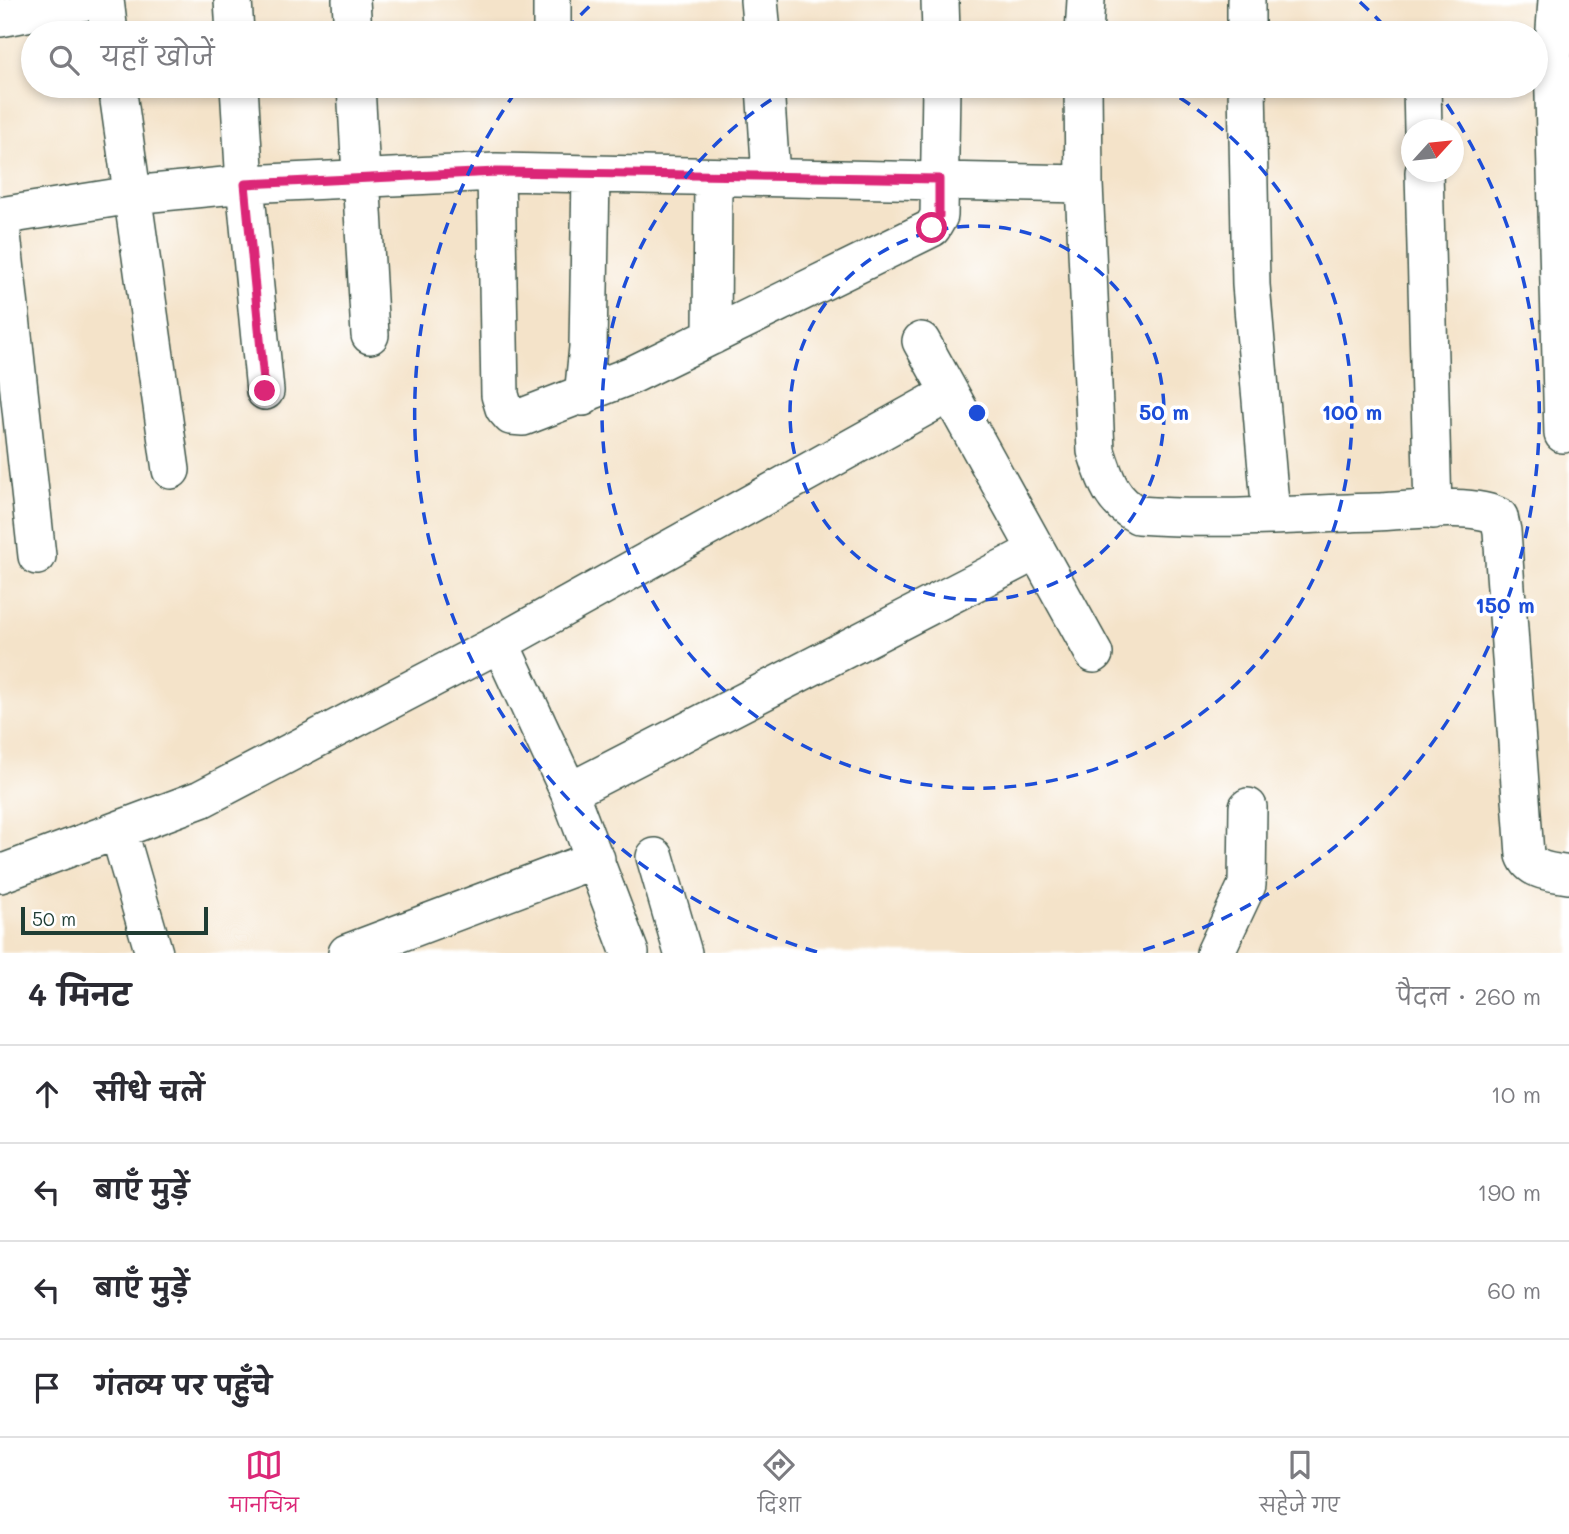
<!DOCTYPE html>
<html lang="hi">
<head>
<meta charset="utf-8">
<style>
  body { margin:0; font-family:Mali,"Playpen Sans Deva",sans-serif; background:#f7f7f7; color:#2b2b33 }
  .compass { position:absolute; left:1401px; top:119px; width:63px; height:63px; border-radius:50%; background:#fff; box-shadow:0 4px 10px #0003; rotate:63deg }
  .scale { position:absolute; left:21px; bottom:18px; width:187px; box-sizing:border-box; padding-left:7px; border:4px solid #1f3d34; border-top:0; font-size:19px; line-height:24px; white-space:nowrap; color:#1f3d34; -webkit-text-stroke:5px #fff; paint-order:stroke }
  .stop { position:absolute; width:21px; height:21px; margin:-16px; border:5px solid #db2777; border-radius:50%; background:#fff }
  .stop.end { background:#db2777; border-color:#fff; box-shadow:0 2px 7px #0008 }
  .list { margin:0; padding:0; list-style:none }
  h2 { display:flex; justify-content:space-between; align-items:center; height:91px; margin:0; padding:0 28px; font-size:30px }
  h2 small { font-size:23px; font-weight:400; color:#7c7c81 }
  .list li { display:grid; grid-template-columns:46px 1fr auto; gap:21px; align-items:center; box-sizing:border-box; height:98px; padding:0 28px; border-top:2px solid #e1e1e2 }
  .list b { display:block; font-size:26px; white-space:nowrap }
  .list em { font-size:23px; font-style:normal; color:#7c7c81 }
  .icon { flex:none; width:38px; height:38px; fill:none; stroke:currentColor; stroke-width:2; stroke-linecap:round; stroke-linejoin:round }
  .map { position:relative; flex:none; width:1569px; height:953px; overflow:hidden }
  .search { position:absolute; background:#fff; box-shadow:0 4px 10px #0003; left:21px; right:21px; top:21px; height:77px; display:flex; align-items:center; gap:18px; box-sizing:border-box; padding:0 24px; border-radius:38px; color:#7c7c81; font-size:26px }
  .sheet { height:483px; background:#fff }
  nav { display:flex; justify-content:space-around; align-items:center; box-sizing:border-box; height:98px; border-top:2px solid #e1e1e2; background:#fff; font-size:19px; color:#7c7c81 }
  nav a { display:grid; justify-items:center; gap:4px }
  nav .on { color:#db2777 }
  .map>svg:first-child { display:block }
</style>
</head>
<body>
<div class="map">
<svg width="1569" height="953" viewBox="0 0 1569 953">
  <rect width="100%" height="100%" fill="#fff"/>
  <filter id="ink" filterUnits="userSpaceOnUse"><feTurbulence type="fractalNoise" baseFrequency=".0143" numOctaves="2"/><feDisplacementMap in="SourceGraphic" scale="14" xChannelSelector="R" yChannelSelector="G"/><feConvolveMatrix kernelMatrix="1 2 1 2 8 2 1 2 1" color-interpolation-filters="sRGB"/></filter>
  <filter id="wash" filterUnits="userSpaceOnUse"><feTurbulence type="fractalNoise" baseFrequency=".00686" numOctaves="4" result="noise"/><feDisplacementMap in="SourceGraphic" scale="28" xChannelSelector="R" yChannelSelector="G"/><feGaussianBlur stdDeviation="1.57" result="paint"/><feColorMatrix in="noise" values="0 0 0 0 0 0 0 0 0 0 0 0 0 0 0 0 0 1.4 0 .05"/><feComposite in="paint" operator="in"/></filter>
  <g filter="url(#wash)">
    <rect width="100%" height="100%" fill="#f4e3c9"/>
  </g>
  <g filter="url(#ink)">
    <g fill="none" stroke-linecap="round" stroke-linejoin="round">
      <g stroke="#3f564a" stroke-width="40">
        <path id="minor" d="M 105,0 L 109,33
          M 233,0 L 235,33
          M 351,0 L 353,33
          M 552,0 L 552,33
          M 759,0 L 762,33
          M 940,0 L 941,33
          M 1246,0 L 1246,33
          M 1557,0 L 1553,58 L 1563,434
          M 0,18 L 93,0
          M 1084,33 L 1086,0
          M 117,86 L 171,470
          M 239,86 L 245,184 L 265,391
          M 356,86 L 370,335
          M 765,86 L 771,177
          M 1083,86 L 1084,184 L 1096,451 C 1105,479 1111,501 1138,515 C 1217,521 1297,514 1376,512 C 1407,511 1474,502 1499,517 L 1502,531 L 1525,855 C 1531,872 1553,872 1569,875
          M 1247,86 L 1251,285 L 1271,515
          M 1422,86 L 1423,130
          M 496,172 L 500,395 L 504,408 L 511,416 L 523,417 L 632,375 L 932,228 L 939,216 L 941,86
          M 1424,172 L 1433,510
          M 0,216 L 132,195 L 245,184 L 496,172 L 1084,184
          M 0,216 L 37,556
          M 712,336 L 713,177
          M 921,341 L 1094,654
          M 583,397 L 588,347 L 591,175
          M 500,643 L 569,792 L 630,953
          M 569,792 L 1036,551
          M 119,832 L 154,953
          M 655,857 L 683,953
          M 0,874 L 201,799 L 500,643 L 948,394
          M 347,953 L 596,859
          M 1215,953 L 1247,885 L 1248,807"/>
      </g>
      <use href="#minor" stroke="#fff" stroke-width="37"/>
    </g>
  </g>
  <g fill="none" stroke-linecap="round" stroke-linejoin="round" filter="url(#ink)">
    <path stroke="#db2777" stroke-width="9" d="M 265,391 L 245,184 L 496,172 L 939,179 L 939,216 L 932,228"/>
  </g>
  <g fill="none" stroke="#1d4ed8" stroke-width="3.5" stroke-dasharray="12 9">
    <circle cx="977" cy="413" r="187"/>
    <path d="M1162 87A375 375 0 1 1 792 87"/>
    <path d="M817 952A562 562 0 0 1 519 87M566 30A562 562 0 0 1 594 2M1360 2A562 562 0 0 1 1388 30M1435 87A562 562 0 0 1 1137 952"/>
  </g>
  <circle cx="977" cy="413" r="10" fill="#1d4ed8" stroke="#fff" stroke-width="3.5"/>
  <g font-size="21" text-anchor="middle" font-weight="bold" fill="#1d4ed8" stroke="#fff" stroke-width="7" stroke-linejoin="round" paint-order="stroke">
    <text x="1164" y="420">50 m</text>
    <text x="1352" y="420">100 m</text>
    <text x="1505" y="613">150 m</text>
  </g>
</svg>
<svg class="compass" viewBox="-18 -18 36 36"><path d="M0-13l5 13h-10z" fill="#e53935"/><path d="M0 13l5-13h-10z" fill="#7c7c81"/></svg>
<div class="scale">50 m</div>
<div class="stop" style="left:932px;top:228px"></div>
<div class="stop end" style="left:265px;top:391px"></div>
<div class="search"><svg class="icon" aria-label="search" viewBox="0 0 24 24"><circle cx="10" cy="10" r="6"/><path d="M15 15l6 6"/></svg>यहाँ खोजें</div>
</div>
<section class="sheet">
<h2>4 मिनट<small>पैदल · 260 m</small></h2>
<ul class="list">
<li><svg class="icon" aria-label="ahead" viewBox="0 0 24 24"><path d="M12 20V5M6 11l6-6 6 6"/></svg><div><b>सीधे चलें</b></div><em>10 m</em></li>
<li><svg class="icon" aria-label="left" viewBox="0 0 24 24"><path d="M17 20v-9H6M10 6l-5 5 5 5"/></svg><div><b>बाएँ मुड़ें</b></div><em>190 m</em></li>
<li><svg class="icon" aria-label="left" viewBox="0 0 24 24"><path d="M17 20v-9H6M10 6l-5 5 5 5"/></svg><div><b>बाएँ मुड़ें</b></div><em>60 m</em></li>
<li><svg class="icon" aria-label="arrive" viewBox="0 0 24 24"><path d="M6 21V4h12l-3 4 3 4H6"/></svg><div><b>गंतव्य पर पहुँचे</b></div></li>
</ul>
</section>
<nav>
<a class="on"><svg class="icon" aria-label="map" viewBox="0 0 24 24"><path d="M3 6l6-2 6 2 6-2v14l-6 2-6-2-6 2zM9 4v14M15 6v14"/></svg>मानचित्र</a>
<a><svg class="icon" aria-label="directions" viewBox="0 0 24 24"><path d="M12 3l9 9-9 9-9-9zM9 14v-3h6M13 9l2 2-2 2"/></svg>दिशा</a>
<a><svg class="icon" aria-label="saved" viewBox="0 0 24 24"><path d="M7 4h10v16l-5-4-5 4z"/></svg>सहेजे गए</a>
</nav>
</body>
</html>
